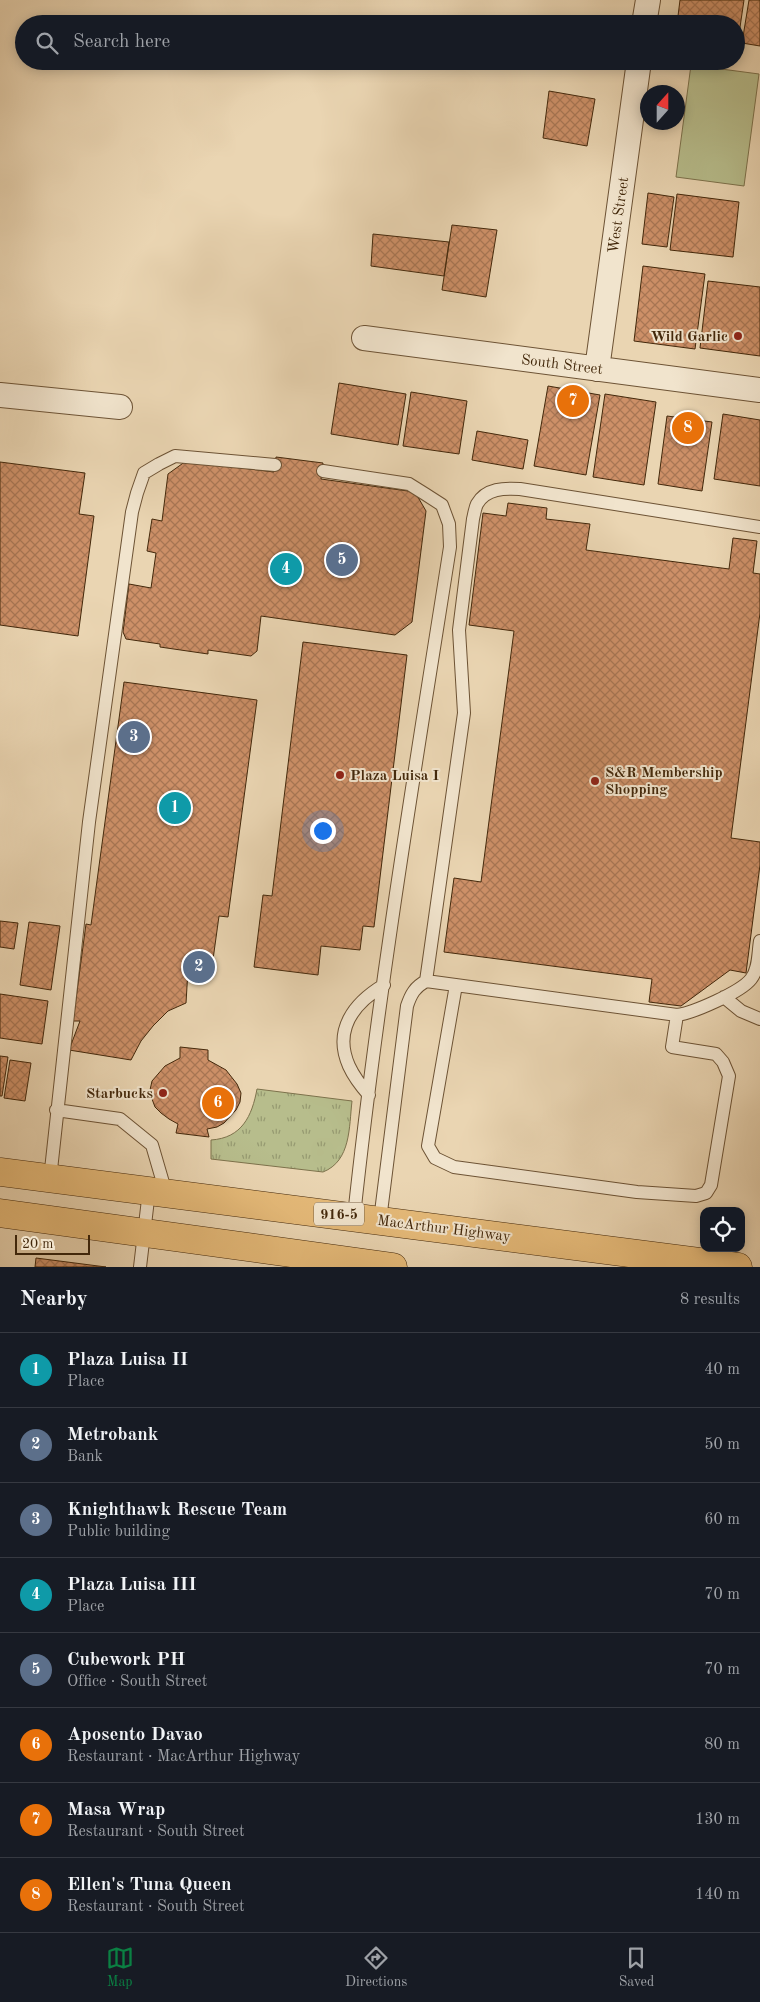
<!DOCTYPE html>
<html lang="en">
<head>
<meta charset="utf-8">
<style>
  body { margin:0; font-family:"Old Standard TT",serif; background:#242831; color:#f1f3f6 }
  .controls { position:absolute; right:15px; bottom:15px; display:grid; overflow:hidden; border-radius:10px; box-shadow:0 2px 12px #0003 }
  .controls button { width:45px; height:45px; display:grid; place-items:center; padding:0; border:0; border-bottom:1px solid #363941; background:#171b24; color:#f1f3f6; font:25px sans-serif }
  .compass { position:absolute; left:640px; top:85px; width:45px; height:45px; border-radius:50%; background:#171b24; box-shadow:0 2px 12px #0003; rotate:21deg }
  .scale { position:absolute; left:15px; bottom:12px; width:75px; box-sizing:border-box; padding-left:5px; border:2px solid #43280b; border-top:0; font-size:14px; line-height:18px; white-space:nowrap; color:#43280b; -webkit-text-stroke:4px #f1e4cd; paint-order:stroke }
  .you { position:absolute; left:322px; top:830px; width:18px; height:18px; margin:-12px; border:4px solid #fff; border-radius:50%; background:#1a73e8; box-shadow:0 0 0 8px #1a73e833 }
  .badge { display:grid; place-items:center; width:32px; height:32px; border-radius:50%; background:#0b8043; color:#fff; font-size:16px; font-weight:700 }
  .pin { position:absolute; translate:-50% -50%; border:2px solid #fff; box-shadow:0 1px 5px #0006 }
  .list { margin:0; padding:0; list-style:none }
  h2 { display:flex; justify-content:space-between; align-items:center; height:65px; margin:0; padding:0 20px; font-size:21px }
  h2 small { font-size:16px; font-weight:400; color:#9ea1a6 }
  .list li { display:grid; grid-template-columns:32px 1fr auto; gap:15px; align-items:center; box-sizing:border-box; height:75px; padding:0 20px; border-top:1px solid #363941 }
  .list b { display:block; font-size:19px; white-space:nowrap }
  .list p { margin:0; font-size:16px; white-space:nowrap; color:#9ea1a6 }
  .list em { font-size:16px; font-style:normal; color:#9ea1a6 }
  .icon { flex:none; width:28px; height:28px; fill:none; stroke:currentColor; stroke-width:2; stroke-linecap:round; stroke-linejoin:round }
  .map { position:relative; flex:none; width:760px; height:1267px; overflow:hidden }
  .search { position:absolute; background:#171b24; box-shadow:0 2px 12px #0003; left:15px; right:15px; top:15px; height:55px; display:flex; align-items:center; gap:12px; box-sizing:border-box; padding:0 18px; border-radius:28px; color:#9ea1a6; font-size:19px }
  .sheet { height:665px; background:#171b24 }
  nav { display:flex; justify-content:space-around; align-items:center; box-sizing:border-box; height:70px; border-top:1px solid #363941; background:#171b24; font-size:14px; color:#9ea1a6 }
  nav a { display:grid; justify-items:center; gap:2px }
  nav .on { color:#0b8043 }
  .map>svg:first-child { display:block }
</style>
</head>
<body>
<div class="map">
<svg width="760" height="1267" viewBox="0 0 760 1267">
  <defs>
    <pattern id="grass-tufts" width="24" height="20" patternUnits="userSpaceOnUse" patternTransform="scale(1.25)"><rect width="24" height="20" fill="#b7bd8c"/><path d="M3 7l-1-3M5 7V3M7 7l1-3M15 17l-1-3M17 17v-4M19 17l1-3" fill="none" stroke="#969a71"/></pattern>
    <pattern id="building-cross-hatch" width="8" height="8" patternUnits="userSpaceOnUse" patternTransform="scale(1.25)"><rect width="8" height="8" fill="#cd9068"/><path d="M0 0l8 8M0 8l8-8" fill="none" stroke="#a87654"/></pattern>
  </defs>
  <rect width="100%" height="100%" fill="#ead5b2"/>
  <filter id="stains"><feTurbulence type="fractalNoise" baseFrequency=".004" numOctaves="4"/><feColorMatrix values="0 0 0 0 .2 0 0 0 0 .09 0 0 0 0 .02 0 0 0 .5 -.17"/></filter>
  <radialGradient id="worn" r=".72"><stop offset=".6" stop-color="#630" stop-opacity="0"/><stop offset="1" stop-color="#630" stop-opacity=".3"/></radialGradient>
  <path fill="url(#grass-tufts)" stroke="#7d724c" d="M 257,1089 L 352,1101 C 349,1127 351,1161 323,1172 L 211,1159 L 211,1140 C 242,1138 252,1116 257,1089 Z"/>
  <path fill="#b7bd8c" stroke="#7d724c" d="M 691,65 L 759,74 L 744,186 L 676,177 Z"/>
  <path fill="url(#building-cross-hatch)" stroke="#43280b" d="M 680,0 L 744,0 L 739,34 L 736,34 L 736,24 L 677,24 Z
    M 749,0 L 760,0 L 760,46 L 742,43 Z
    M 549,91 L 595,99 L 587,146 L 543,138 Z
    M 648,193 L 674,197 L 667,247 L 642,244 Z
    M 677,194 L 739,202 L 733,257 L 670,250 Z
    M 452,225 L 497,230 L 486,297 L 442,290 Z
    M 373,234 L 449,242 L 444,276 L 371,266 Z
    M 643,266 L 705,274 L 695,349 L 634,341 Z
    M 708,281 L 760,287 L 760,356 L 700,348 Z
    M 339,383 L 406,394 L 398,445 L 331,434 Z
    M 548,386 L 600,395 L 586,475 L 534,466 Z
    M 411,392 L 467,401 L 459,454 L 403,446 Z
    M 605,394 L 656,402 L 644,485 L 593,477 Z
    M 723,414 L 760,420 L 760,486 L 714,479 Z
    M 667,416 L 712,422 L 702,491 L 658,484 Z
    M 477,431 L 528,440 L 523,469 L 472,460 Z
    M 276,457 L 323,463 L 321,479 L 415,492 L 426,511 L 412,622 L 395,635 L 261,616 L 257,651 L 251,656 L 208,650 L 208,654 L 160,647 L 160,644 L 126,639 L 123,632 L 129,584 L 151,588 L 156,553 L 147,551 L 152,519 L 162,521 L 168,474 L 186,461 L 274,472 Z
    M 0,462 L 85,473 L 79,514 L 94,516 L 78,636 L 0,625 Z
    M 508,503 L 547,508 L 546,519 L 590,524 L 586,550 L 729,569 L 733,538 L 757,541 L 753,573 L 760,574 L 760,613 L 731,838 L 760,842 L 760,865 L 746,973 L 730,970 L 681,1006 L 649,1002 L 652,979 L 444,952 L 454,878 L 481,882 L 514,631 L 469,625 L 483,513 L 506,516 Z
    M 303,642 L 407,655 L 374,927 L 363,926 L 360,950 L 321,946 L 318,975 L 254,967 L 263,895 L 272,896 Z
    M 124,682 L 257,700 L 228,917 L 219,916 L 211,974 L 188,970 L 186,1003 L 168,1011 L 153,1026 L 141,1041 L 131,1060 L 69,1050 L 80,1021 L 73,1021 L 86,924 L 91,925 Z
    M 0,921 L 18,923 L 14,949 L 0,947 Z
    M 29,922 L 60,926 L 51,990 L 20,985 Z
    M 0,994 L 48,1001 L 42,1044 L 0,1038 Z
    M 180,1047 L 208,1050 L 208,1060 L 226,1070 L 237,1084 L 241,1093 L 240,1102 L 236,1110 L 224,1123 L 217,1127 L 207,1129 L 209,1137 L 176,1133 L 178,1124 L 169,1119 L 161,1113 L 155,1107 L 152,1099 L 150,1090 L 152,1081 L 165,1066 L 180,1058 Z
    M 0,1056 L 8,1057 L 2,1096 L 0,1096 Z
    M 10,1060 L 31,1063 L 25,1101 L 4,1098 Z
    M 36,1258 L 106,1267 L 35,1267 Z"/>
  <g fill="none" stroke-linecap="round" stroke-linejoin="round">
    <g stroke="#6d5335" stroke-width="14">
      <path id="service" d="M 323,471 L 409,484 L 425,494 L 442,505 L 449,524 L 450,547 C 415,769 378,992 354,1216
        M 426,981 L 464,713 L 459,630 L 473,519 C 474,515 475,508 477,504 C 486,488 505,488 520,489 L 760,527
        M 456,985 L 428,1146 L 435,1158 L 454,1167 L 637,1192 L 696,1196 L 706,1193 L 711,1185 L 729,1076 L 723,1062 L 716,1054 L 672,1047 L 677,1015
        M 724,997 L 741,1011 L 760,1019
        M 369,1095 C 361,1086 354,1077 349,1066 C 333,1030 354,1003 384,985
        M 56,1110 L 120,1119 L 152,1145 L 166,1193
        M 50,1179 L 89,822 L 132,512 L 137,493 L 144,473 L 159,464 L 175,456 L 275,465
        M 380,1220 L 407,1006 C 411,994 415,987 426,981 L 677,1015 C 693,1013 741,992 751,979 C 759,969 758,953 760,941
        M 140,1267 L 149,1191"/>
    </g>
    <g stroke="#6d5335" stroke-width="26">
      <path id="minor" d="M 644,24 L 648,0
        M 364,338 L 760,390
        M 597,369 L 639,61
        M 0,395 L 120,407"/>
    </g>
    <g stroke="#43280b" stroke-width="29">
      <path id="primary" d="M 0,1172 L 738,1267
        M 0,1213 L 393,1267"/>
    </g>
    <use href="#service" stroke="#f1e4cd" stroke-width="12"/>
    <use href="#minor" stroke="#f1e4cd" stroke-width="24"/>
    <use href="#primary" stroke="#e5ba79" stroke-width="28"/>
  </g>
  <g fill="#8f2418" stroke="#f1e4cd" stroke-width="2">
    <circle cx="738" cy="336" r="5"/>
    <circle cx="340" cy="775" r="5"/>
    <circle cx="595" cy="781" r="5"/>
    <circle cx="163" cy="1093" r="5"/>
  </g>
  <g text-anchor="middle" stroke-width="4" stroke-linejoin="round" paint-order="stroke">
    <rect fill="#f1e4cd" stroke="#776045" stroke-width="1" x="314" y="1202.5" width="50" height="23" rx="4"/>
    <g font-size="14" font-weight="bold" fill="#43280b">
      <text x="339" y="1219">916-5</text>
    </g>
    <g font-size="15" fill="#43280b" stroke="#f1e4cd">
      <text transform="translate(618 215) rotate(-82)" y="5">West Street</text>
      <text transform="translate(562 364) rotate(7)" y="5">South Street</text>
      <text transform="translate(444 1228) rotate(7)" y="5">MacArthur Highway</text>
    </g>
    <g font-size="15" font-weight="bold" fill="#43280b" stroke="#f1e4cd" text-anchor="end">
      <text x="728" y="341">Wild Garlic</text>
      <text x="605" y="777" text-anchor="start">S&amp;R Membership<tspan x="605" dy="17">Shopping</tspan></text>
      <text x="350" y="780" text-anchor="start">Plaza Luisa I</text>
      <text x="153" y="1098">Starbucks</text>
    </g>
  </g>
  <rect width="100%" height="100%" filter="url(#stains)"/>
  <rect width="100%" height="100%" fill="url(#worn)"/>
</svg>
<div class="controls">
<button><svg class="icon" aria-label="locate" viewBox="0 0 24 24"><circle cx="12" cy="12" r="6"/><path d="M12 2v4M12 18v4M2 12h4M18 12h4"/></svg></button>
</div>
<svg class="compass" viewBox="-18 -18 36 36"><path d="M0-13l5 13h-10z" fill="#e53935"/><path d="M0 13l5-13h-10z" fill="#9ea1a6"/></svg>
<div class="scale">20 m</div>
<div class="you"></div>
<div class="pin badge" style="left:175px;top:808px;background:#0f9aa8">1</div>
<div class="pin badge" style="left:199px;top:967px;background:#5c6f8a">2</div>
<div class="pin badge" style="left:134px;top:737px;background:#5c6f8a">3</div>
<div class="pin badge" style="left:286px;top:569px;background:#0f9aa8">4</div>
<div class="pin badge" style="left:342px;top:560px;background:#5c6f8a">5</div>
<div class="pin badge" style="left:218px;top:1103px;background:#e8710a">6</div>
<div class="pin badge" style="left:573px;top:401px;background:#e8710a">7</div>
<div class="pin badge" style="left:688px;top:428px;background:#e8710a">8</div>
<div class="search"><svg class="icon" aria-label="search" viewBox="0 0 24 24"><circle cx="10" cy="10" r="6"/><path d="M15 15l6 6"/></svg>Search here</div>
</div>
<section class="sheet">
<h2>Nearby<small>8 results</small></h2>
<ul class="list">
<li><span class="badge" style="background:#0f9aa8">1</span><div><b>Plaza Luisa II</b><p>Place</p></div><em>40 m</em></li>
<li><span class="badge" style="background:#5c6f8a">2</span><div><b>Metrobank</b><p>Bank</p></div><em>50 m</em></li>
<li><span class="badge" style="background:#5c6f8a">3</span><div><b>Knighthawk Rescue Team</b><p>Public building</p></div><em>60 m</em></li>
<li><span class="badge" style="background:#0f9aa8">4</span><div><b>Plaza Luisa III</b><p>Place</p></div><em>70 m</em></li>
<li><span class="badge" style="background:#5c6f8a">5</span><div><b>Cubework PH</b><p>Office · South Street</p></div><em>70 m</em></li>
<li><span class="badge" style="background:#e8710a">6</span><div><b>Aposento Davao</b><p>Restaurant · MacArthur Highway</p></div><em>80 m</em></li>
<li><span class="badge" style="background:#e8710a">7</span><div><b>Masa Wrap</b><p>Restaurant · South Street</p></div><em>130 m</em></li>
<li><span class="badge" style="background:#e8710a">8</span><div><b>Ellen's Tuna Queen</b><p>Restaurant · South Street</p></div><em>140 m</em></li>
</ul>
</section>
<nav>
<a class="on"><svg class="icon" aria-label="map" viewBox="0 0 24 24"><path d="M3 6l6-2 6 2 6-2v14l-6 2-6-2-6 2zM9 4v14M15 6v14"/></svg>Map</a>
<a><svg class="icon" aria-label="directions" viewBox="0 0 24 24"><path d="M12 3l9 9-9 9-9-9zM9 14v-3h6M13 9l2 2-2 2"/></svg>Directions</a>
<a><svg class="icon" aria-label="saved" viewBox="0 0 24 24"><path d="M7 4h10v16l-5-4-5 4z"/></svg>Saved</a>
</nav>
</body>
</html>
